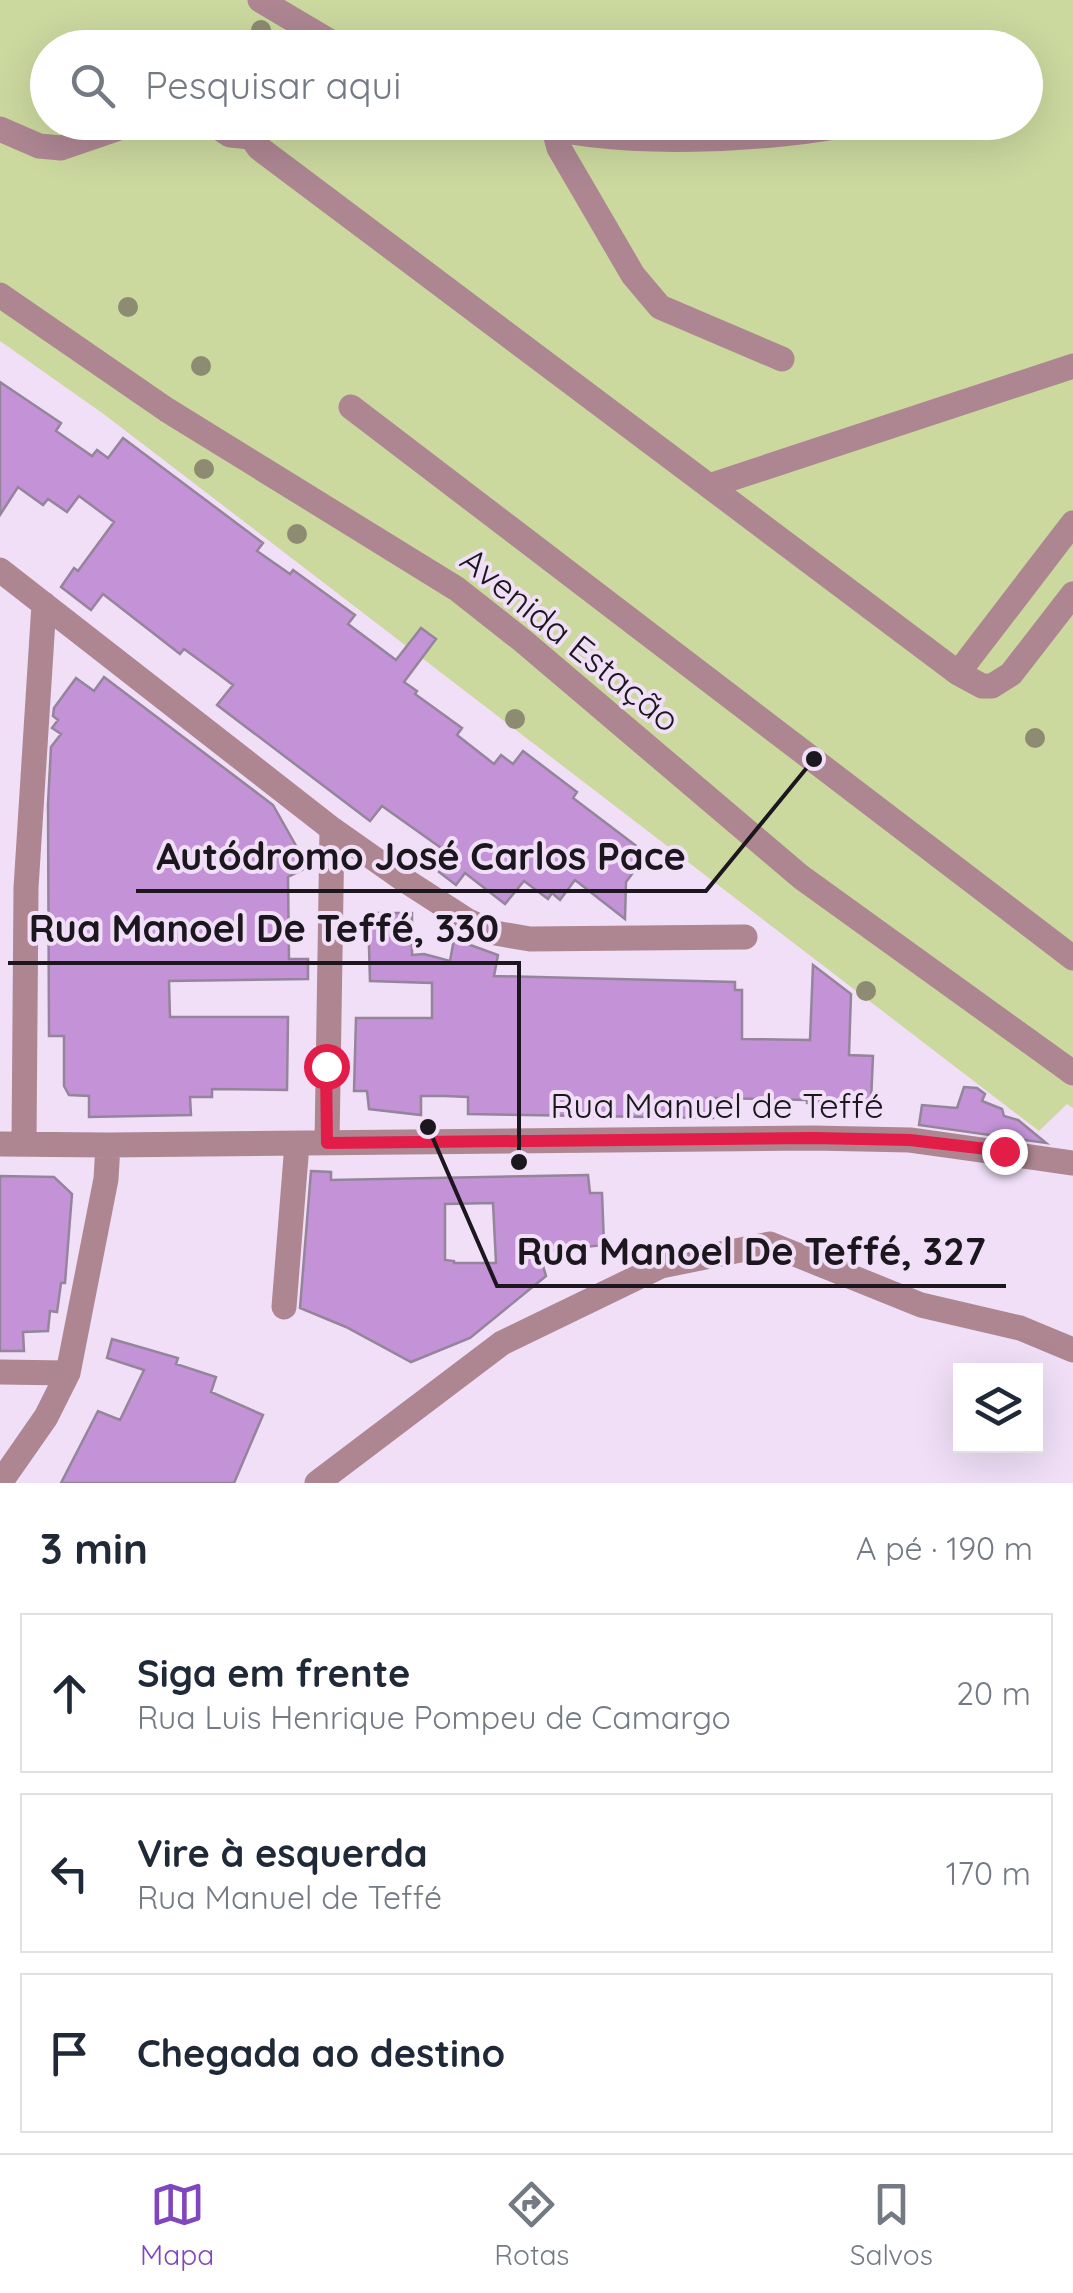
<!DOCTYPE html>
<html lang="pt">
<head>
<meta charset="utf-8">
<style>
  body { margin:0; font-family:Quicksand,sans-serif; background:#f2f2f3; color:#1f2937 }
  .controls { position:absolute; right:30px; bottom:30px; display:grid; overflow:hidden; border-radius:0px; box-shadow:0 10px 40px #0002 }
  .controls button { width:90px; height:90px; display:grid; place-items:center; padding:0; border:0; border-bottom:2px solid #e0e1e3; background:#fff; color:#1f2937; font:50px sans-serif }
  .stop { position:absolute; width:30px; height:30px; margin:-22px; border:8px solid #e11d48; border-radius:50%; background:#fff }
  .stop.end { background:#e11d48; border-color:#fff; box-shadow:0 2px 10px #0008 }
  .list { margin:0; padding:0; list-style:none }
  h2 { display:flex; justify-content:space-between; align-items:center; height:130px; margin:0; padding:0 40px; font-size:42px }
  h2 small { font-size:32px; font-weight:400; color:#747a83 }
  .list li { display:grid; grid-template-columns:65px 1fr auto; gap:30px; align-items:center; box-sizing:border-box; height:160px; margin:0 20px 20px; padding:0 20px; border:2px solid #e0e1e3; border-radius:0px }
  .list b { display:block; font-size:38px; white-space:nowrap }
  .list p { margin:0; font-size:32px; white-space:nowrap; color:#747a83 }
  .list em { font-size:32px; font-style:normal; color:#747a83 }
  .icon { flex:none; width:55px; height:55px; fill:none; stroke:currentColor; stroke-width:2; stroke-linecap:round; stroke-linejoin:round }
  .map { position:relative; flex:none; width:1073px; height:1483px; overflow:hidden }
  .search { position:absolute; background:#fff; box-shadow:0 10px 40px #0002; left:30px; right:30px; top:30px; height:110px; display:flex; align-items:center; gap:25px; box-sizing:border-box; padding:0 35px; border-radius:55px; color:#747a83; font-size:38px }
  .sheet { height:670px; background:#fff }
  nav { display:flex; justify-content:space-around; align-items:center; box-sizing:border-box; height:140px; border-top:2px solid #e0e1e3; background:#fff; font-size:28px; color:#747a83 }
  nav a { display:grid; justify-items:center; gap:5px }
  nav .on { color:#7f46bd }
  .map>svg:first-child { display:block }
</style>
</head>
<body>
<div class="map">
<svg width="1073" height="1483" viewBox="0 0 1073 1483">
  <rect width="100%" height="100%" fill="#f0dff7"/>
  <path fill="#cbd89e" fill-rule="evenodd" d="M 0,0 L 1073,0 L 1073,1108 L 1067,1104 L 1039,1131 L 105,415 L 0,341 ZM 48,48 L 1026,48 L 1026,122 L 48,122 Z"/>
  <path fill="#c392d7" stroke="#94859b" stroke-width="2.5" fill-rule="evenodd" d="M 0,382 L 61,423 L 56,431 L 92,456 L 97,450 L 108,458 L 123,438 L 263,543 L 257,551 L 290,574 L 293,570 L 355,615 L 348,624 L 396,660 L 421,628 L 436,639 L 404,682 L 417,691 L 415,694 L 462,728 L 457,735 L 494,764 L 501,755 L 513,764 L 523,751 L 577,792 L 573,798 L 643,851 L 631,867 L 635,870 L 626,882 L 625,919 L 575,880 L 560,900 L 552,893 L 548,899 L 524,881 L 505,904 L 465,873 L 456,885 L 439,872 L 451,855 L 382,806 L 370,821 L 217,705 L 233,685 L 217,673 L 184,649 L 180,654 L 103,594 L 91,610 L 61,587 L 74,568 L 78,571 L 114,522 L 79,496 L 67,512 L 48,499 L 43,505 L 18,487 L 0,515 Z
    M 104,677 L 273,805 L 308,867 L 288,877 L 289,959 L 308,959 L 308,979 L 169,981 L 170,1017 L 288,1017 L 287,1090 L 212,1089 L 212,1097 L 190,1097 L 191,1115 L 89,1117 L 89,1096 L 69,1095 L 64,1086 L 64,1036 L 49,1036 L 48,804 L 51,747 L 61,734 L 52,728 L 58,720 L 53,716 L 54,708 L 76,678 L 94,691 Z
    M 368,913 L 412,913 L 412,955 L 424,954 L 450,961 L 454,939 L 498,955 L 494,976 L 735,982 L 735,990 L 742,990 L 742,1039 L 810,1040 L 813,965 L 851,994 L 849,1055 L 873,1056 L 871,1101 L 807,1103 L 807,1100 L 713,1098 L 713,1118 L 468,1114 L 468,1097 L 445,1096 L 421,1096 L 421,1115 L 369,1109 L 367,1091 L 354,1091 L 356,1018 L 432,1018 L 432,983 L 370,981 Z
    M 964,1087 L 977,1088 L 985,1094 L 982,1101 L 1002,1109 L 1004,1116 L 1018,1120 L 1046,1143 L 919,1125 L 922,1105 L 957,1108 Z
    M 311,1171 L 331,1172 L 331,1180 L 588,1175 L 590,1193 L 602,1193 L 604,1245 L 539,1252 L 546,1276 L 470,1338 L 411,1362 L 346,1327 L 300,1308 ZM 445,1204 L 493,1203 L 496,1263 L 454,1263 L 454,1261 L 445,1260 Z
    M 0,1176 L 54,1177 L 72,1194 L 65,1283 L 61,1283 L 57,1312 L 50,1311 L 48,1331 L 23,1332 L 24,1351 L 0,1351 Z
    M 112,1339 L 178,1358 L 176,1364 L 216,1377 L 211,1392 L 263,1415 L 234,1483 L 61,1483 L 98,1411 L 120,1420 L 144,1370 L 107,1358 Z"/>
  <g fill="none" stroke-linecap="round" stroke-linejoin="round">
    <path stroke="#ad8692" stroke-width="25" d="M 260,0 L 341,48
      M 210,122 L 230,135 L 251,137
      M 256,122 L 251,137 L 259,148 L 958,673 L 1073,523
      M 531,122 C 610,149 777,141 859,122
      M 0,129 L 39,146 L 61,148 L 137,122
      M 554,130 L 559,148 L 633,275 L 660,307 L 782,359
      M 0,295 L 167,410 L 457,589 L 523,641 L 801,877 L 1073,1073
      M 351,407 L 1073,958
      M 709,486 L 1073,366
      M 0,570 L 332,829 L 403,879 L 468,921 L 495,933 L 530,939 L 745,937
      M 958,673 L 982,686 L 992,686 L 1011,674 L 1073,594
      M 327,1143 L 332,829
      M 0,1144 L 108,1145 L 813,1138 L 910,1140 L 1073,1163
      M 24,1144 L 26,888 L 44,604
      M 284,1307 L 297,1144
      M 0,1372 L 68,1373
      M 0,1483 L 46,1417 L 68,1373 L 106,1179 L 108,1145
      M 317,1483 L 502,1343 L 661,1266 L 770,1244 L 921,1305 L 1020,1328 L 1073,1350"/>
  </g>
  <g fill="#8d8b71">
    <circle cx="261" cy="30" r="10"/>
    <circle cx="128" cy="307" r="10"/>
    <circle cx="201" cy="366" r="10"/>
    <circle cx="204" cy="469" r="10"/>
    <circle cx="297" cy="534" r="10"/>
    <circle cx="515" cy="719" r="10"/>
    <circle cx="1035" cy="738" r="10"/>
    <circle cx="866" cy="991" r="10"/>
  </g>
  <g fill="none" stroke-linecap="round" stroke-linejoin="round">
    <path stroke="#e11d48" stroke-width="12" d="M 326,1066 L 327,1143 L 813,1138 L 910,1140 L 1004,1151"/>
  </g>
  <g text-anchor="middle" stroke-width="8" stroke-linejoin="round" paint-order="stroke">
    <g font-size="35" fill="#1c161e" stroke="#f0dff7">
      <text transform="translate(570 640) rotate(39)" y="12">Avenida Estação</text>
      <text x="717" y="1118">Rua Manuel de Teffé</text>
    </g>
  </g>
  <path fill="none" stroke="#1c161e" stroke-width="4" d="M814 759L706 891H136M519 1162L519 963H8M428 1127L497 1286H1006"/>
  <g fill="#1c161e" stroke="#f0dff7" stroke-width="4">
    <circle cx="814" cy="759" r="10"/>
    <circle cx="519" cy="1162" r="10"/>
    <circle cx="428" cy="1127" r="10"/>
  </g>
  <g font-size="38" text-anchor="middle" font-weight="bold" fill="#1c161e" stroke="#f0dff7" stroke-width="8" stroke-linejoin="round" paint-order="stroke">
    <text x="421" y="870">Autódromo José Carlos Pace</text>
    <text x="264" y="942">Rua Manoel De Teffé, 330</text>
    <text x="751" y="1265">Rua Manoel De Teffé, 327</text>
  </g>
</svg>
<div class="controls">
<button><svg class="icon" aria-label="layers" viewBox="0 0 24 24"><path d="M12 4l9 5-9 5-9-5zM3 14l9 5 9-5"/></svg></button>
</div>
<div class="stop" style="left:326px;top:1066px"></div>
<div class="stop end" style="left:1004px;top:1151px"></div>
<div class="search"><svg class="icon" aria-label="search" viewBox="0 0 24 24"><circle cx="10" cy="10" r="6"/><path d="M15 15l6 6"/></svg>Pesquisar aqui</div>
</div>
<section class="sheet">
<h2>3 min<small>A pé · 190 m</small></h2>
<ul class="list">
<li><svg class="icon" aria-label="ahead" viewBox="0 0 24 24"><path d="M12 20V5M6 11l6-6 6 6"/></svg><div><b>Siga em frente</b><p>Rua Luis Henrique Pompeu de Camargo</p></div><em>20 m</em></li>
<li><svg class="icon" aria-label="left" viewBox="0 0 24 24"><path d="M17 20v-9H6M10 6l-5 5 5 5"/></svg><div><b>Vire à esquerda</b><p>Rua Manuel de Teffé</p></div><em>170 m</em></li>
<li><svg class="icon" aria-label="arrive" viewBox="0 0 24 24"><path d="M6 21V4h12l-3 4 3 4H6"/></svg><div><b>Chegada ao destino</b></div></li>
</ul>
</section>
<nav>
<a class="on"><svg class="icon" aria-label="map" viewBox="0 0 24 24"><path d="M3 6l6-2 6 2 6-2v14l-6 2-6-2-6 2zM9 4v14M15 6v14"/></svg>Mapa</a>
<a><svg class="icon" aria-label="directions" viewBox="0 0 24 24"><path d="M12 3l9 9-9 9-9-9zM9 14v-3h6M13 9l2 2-2 2"/></svg>Rotas</a>
<a><svg class="icon" aria-label="saved" viewBox="0 0 24 24"><path d="M7 4h10v16l-5-4-5 4z"/></svg>Salvos</a>
</nav>
</body>
</html>
